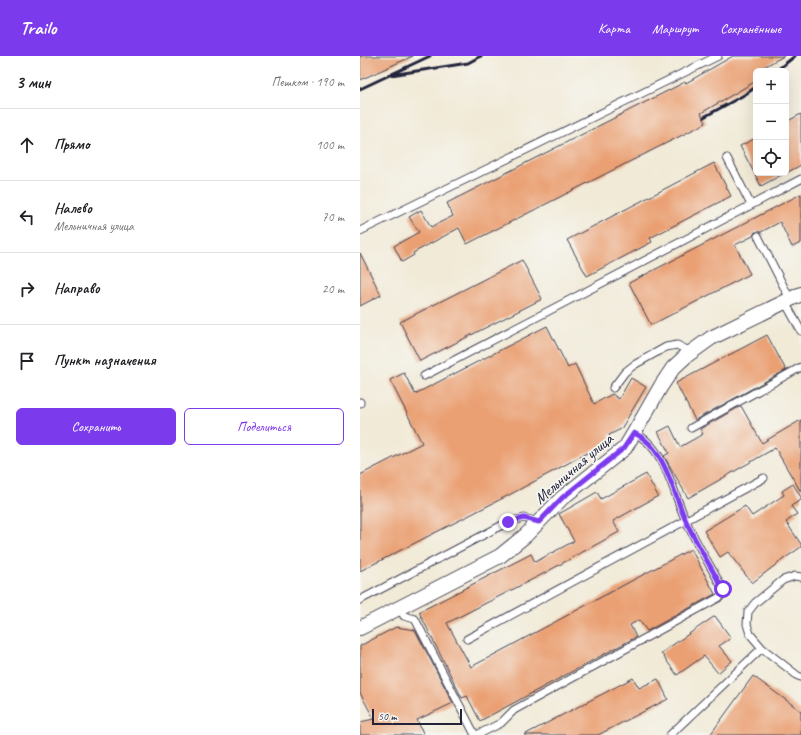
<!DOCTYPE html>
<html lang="ru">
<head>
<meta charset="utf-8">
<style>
  body { margin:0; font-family:Caveat,sans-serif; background:#f6f6f6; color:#202124 }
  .controls { position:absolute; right:12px; top:12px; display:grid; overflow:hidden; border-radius:6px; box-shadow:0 4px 16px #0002 }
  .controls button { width:36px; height:36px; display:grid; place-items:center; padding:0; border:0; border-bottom:1px solid #e0e0e0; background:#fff; color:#202124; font:20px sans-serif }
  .scale { position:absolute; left:12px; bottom:10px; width:90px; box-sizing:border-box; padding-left:4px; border:2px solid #22223b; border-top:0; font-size:11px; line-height:14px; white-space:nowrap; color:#22223b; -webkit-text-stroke:3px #f6f6f2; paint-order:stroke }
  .stop { position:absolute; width:12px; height:12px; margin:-9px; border:3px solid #7c3aed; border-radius:50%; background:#fff }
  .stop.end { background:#7c3aed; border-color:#fff; box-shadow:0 1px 4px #0008 }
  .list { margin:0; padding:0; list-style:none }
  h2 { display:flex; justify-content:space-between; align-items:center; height:52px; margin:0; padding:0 16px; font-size:17px }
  h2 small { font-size:13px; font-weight:400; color:#757577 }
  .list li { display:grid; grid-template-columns:26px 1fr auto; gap:12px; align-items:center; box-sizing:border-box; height:72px; padding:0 16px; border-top:1px solid #e0e0e0 }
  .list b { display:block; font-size:15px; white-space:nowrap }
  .list p { margin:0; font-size:13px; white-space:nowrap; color:#757577 }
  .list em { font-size:13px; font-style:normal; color:#757577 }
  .actions { display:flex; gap:8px; padding:12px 16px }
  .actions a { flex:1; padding:9px 0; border:1px solid #7c3aed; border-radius:6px; text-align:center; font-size:14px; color:#7c3aed }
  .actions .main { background:#7c3aed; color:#fff }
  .icon { flex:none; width:22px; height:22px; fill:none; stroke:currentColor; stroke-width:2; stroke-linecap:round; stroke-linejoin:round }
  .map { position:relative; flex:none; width:441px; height:679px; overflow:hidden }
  header { display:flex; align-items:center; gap:24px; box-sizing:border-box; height:56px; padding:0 20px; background:#7c3aed; color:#fff }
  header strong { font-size:19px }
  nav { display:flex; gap:22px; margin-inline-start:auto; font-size:14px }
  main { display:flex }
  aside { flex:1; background:#fff }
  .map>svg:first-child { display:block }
</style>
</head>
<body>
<header>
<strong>Trailo</strong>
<nav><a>Карта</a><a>Маршрут</a><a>Сохранённые</a></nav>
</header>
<main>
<aside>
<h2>3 мин<small>Пешком · 190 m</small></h2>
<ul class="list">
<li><svg class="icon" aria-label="ahead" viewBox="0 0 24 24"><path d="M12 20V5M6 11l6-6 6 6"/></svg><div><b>Прямо</b></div><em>100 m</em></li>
<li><svg class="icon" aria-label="left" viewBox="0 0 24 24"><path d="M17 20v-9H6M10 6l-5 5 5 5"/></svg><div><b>Налево</b><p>Мельничная улица</p></div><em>70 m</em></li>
<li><svg class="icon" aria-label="right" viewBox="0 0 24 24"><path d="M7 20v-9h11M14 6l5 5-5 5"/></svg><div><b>Направо</b></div><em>20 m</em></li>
<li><svg class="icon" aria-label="arrive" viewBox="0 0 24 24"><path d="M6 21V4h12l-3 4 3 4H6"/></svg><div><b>Пункт назначения</b></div></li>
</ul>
<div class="actions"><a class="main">Сохранить</a><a>Поделиться</a></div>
</aside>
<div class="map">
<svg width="441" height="679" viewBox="0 0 441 679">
  <rect width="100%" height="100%" fill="#f6f6f2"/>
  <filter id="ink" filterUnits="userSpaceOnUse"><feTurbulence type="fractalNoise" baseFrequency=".025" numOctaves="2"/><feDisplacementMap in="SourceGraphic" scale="8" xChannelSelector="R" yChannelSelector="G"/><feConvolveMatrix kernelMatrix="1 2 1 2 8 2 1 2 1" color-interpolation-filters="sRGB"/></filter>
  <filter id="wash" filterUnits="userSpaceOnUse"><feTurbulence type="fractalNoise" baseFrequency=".012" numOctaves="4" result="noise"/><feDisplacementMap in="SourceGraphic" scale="16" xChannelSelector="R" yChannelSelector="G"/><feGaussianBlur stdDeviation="0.9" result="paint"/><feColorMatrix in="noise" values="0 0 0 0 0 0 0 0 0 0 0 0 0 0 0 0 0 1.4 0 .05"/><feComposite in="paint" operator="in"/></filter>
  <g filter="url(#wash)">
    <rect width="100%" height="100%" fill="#f1ead7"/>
    <g id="blocks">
      <path fill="#eaa073" d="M 0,0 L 53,0 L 0,24 Z
        M 373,0 L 424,0 L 396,15 L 396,25 L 341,57 L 346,67 L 107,188 L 99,172 L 53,197 L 54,199 L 42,206 L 34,190 L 59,176 L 49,161 L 61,154 L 71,171 L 93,160 L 87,147 L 325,26 L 326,27 Z
        M 441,58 L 441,109 L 426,117 L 426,66 Z
        M 396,82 L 396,117 L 425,117 L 401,130 L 380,90 Z
        M 354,107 L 371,140 L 290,182 L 292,186 L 227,220 L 207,184 Z
        M 441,138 L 441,187 L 432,191 L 420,166 L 401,176 L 395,176 L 393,180 L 375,189 L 390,218 L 291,269 L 269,227 Z
        M 0,197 L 21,239 L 0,250 Z
        M 162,204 L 182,243 L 60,305 L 40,266 Z
        M 187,270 L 208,312 L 215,308 L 234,348 L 252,338 L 259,343 L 271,322 L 286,331 L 261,373 L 249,379 L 251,384 L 151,438 L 0,515 L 0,419 L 62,387 L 30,324 L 44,317 L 55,338 Z
        M 407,279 L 426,314 L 335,364 L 316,327 Z
        M 381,350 L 402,387 L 441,364 L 441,436 L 415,392 L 328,442 L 304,400 L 309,397 L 298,376 L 310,370 L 320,391 L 343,378 L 340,373 Z
        M 286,418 L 298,440 L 253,465 L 259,476 L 181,519 L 87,567 L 111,611 L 331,493 L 355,538 L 287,575 L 279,564 L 270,569 L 276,581 L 120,665 L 107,640 L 102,642 L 59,556 L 171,498 L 175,506 L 214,485 L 199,458 L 237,436 L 241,443 Z
        M 433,428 L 441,441 L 441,444 L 431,450 L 437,458 L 426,466 L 441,488 L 441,491 L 418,507 L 392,527 L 368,496 L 360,501 L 344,475 L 385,450 L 392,460 L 424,439 L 422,435 Z
        M 355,560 L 371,582 L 359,590 L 372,605 L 358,617 L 344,600 L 317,619 L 301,597 Z
        M 36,571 L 55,574 L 93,647 L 57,664 L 64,679 L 0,679 L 0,666 L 14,663 L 0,637 L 0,590 Z
        M 393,620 L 441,655 L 441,679 L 350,679 Z
        M 273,622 L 279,632 L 298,623 L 308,643 L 238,679 L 164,679 Z"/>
    </g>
  </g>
  <g filter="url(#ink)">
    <use href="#blocks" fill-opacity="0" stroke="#414052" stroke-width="1"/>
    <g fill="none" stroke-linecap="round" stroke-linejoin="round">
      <g stroke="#414052" stroke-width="9">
        <path id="service" d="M 367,102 L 391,149
          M 0,175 L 358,0
          M 398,180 L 430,243
          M 425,246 L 441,275
          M 64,320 L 441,123
          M 253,332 L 265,316 L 274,309 L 306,291 L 317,289 L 331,296
          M 0,347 L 0,346
          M 331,372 L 441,311
          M 0,544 L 148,466 L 164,462 L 179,466
          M 39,552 L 44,560 L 55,563 L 115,679
          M 107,583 L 404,422
          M 402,592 L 390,578 L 387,568 L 388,556 L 395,547 L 423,524 L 435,520 L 441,521
          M 117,679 L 141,667 L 154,654 L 360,541 L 363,537 L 363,533 C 351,511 337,489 326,465 C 313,437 305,390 274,377
          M 310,679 L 402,592 L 438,620 L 441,621"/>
      </g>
      <g stroke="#414052" stroke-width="16">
        <path id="minor" d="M 0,572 L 140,500 L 166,479 L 202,442 L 265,392 L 274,377 L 301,330 L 313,312 L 326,300 L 351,282 L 441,238"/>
      </g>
      <use href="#service" stroke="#fff" stroke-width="7"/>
      <use href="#minor" stroke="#fff" stroke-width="14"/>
      <path stroke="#22223b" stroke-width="3" d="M 416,15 L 435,0
        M 31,19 L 108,7 L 121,0
        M 0,33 L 70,0
        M 344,61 L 384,39 L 396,31"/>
    </g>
  </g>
  <g fill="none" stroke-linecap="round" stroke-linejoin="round" filter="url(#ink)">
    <path stroke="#7c3aed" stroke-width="5" d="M 148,466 L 164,462 L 179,466 L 202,442 L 264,392 L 274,377 C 305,390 313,437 326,465 C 337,489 351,511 363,533"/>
  </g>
  <g text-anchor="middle" stroke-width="3.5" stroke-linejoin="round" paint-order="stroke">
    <g font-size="16" fill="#22223b" stroke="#f6f6f2">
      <text transform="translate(213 412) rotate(-41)" y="6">Мельничная улица</text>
    </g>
  </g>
</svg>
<div class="controls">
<button>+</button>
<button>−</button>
<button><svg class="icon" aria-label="locate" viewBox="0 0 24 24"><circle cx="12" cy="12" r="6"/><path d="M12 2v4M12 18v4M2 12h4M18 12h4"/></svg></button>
</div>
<div class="scale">50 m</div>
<div class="stop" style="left:363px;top:533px"></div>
<div class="stop end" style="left:148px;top:466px"></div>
</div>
</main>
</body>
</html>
